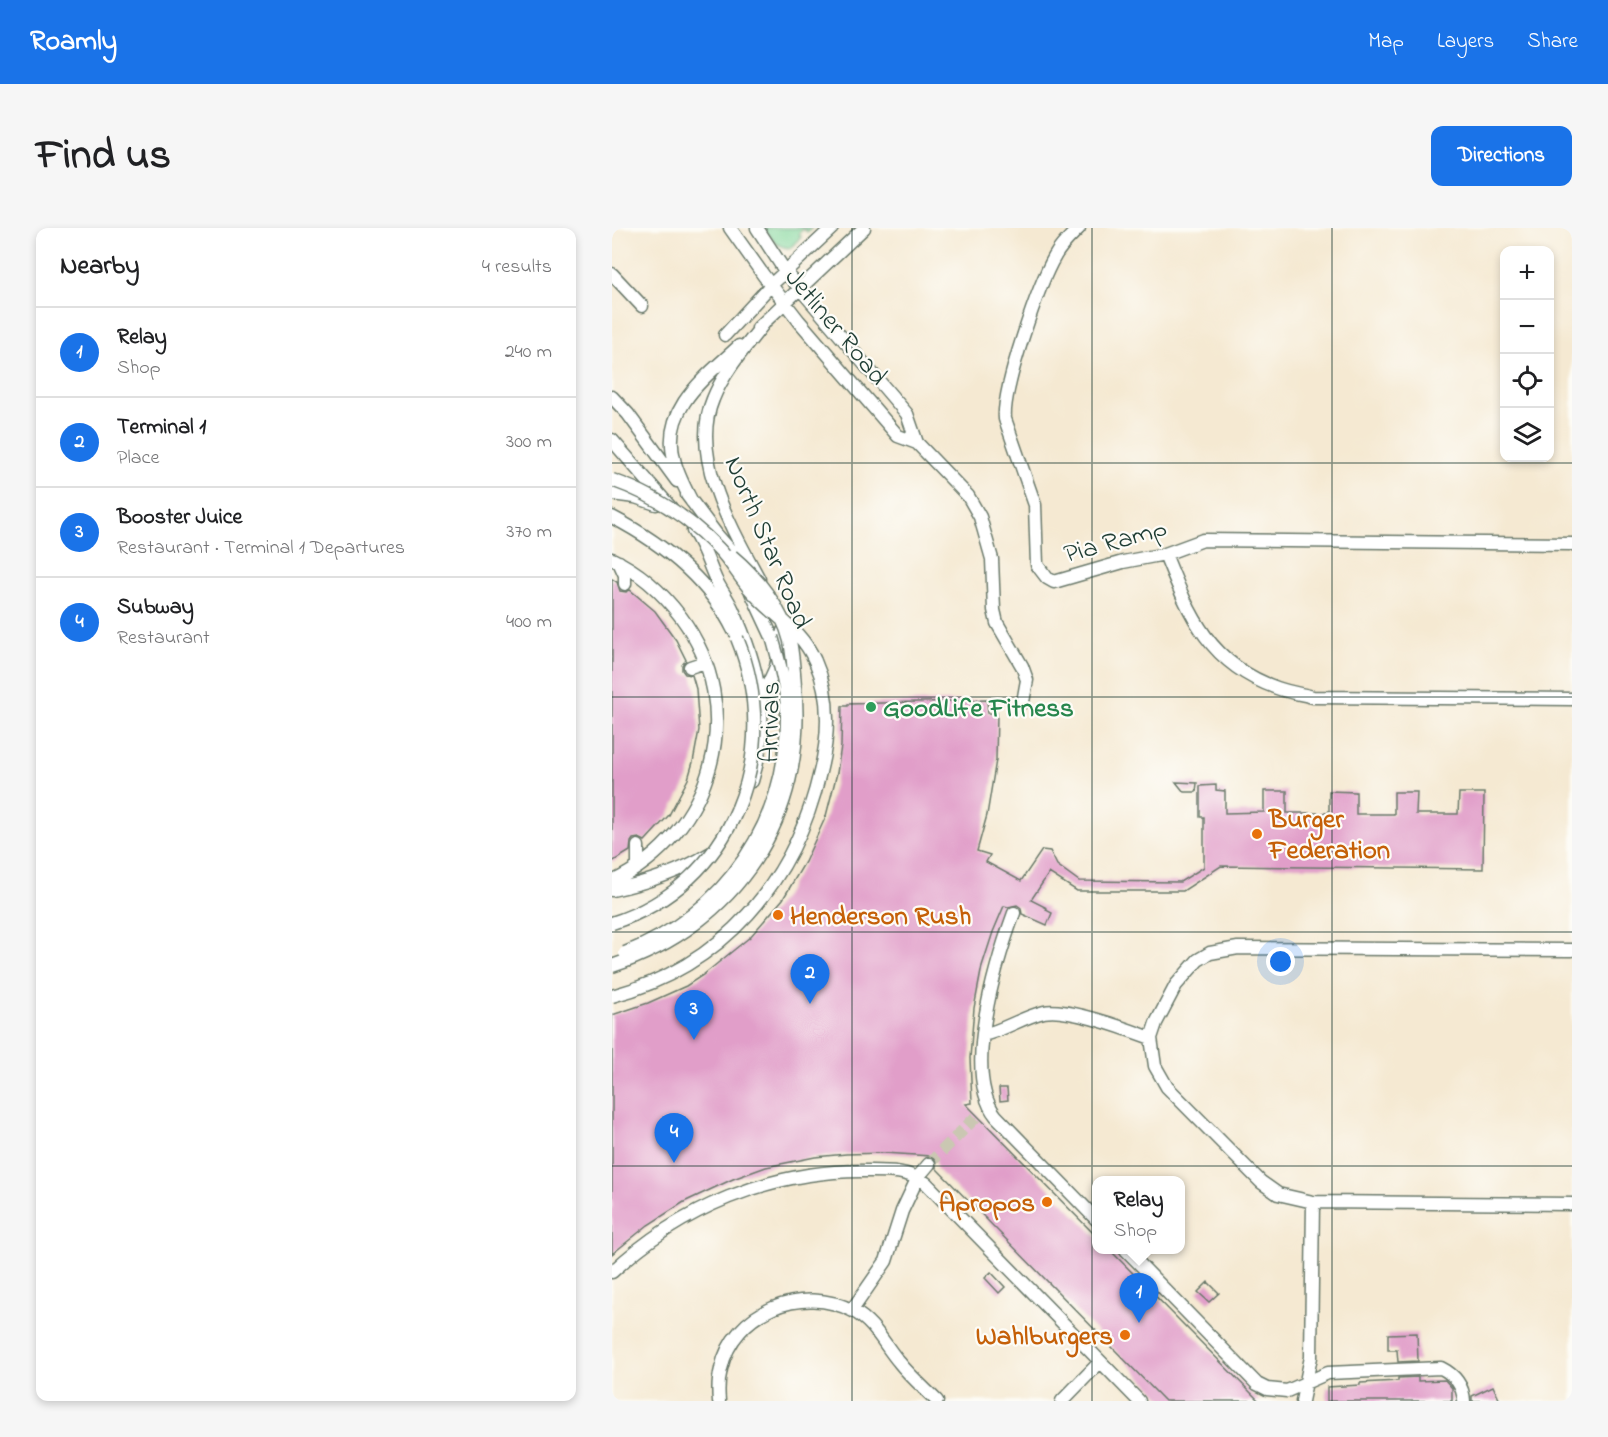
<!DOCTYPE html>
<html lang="en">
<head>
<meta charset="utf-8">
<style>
  body { margin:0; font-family:"Indie Flower",sans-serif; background:#f6f6f6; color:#202124 }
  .controls { position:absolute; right:18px; top:18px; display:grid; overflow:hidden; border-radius:12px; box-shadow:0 3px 9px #0003 }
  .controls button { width:54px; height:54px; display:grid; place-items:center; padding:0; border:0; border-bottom:2px solid #e0e0e0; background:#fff; color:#202124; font:30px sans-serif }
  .you { position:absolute; left:669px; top:734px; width:21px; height:21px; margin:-15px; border:4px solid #fff; border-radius:50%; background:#1a73e8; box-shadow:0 0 0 9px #1a73e833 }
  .badge { display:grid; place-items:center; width:39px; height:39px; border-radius:50%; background:#1a73e8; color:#fff; font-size:20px; font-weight:700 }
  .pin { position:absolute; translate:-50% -50px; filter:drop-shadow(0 2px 3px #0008) }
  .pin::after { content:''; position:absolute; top:32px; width:21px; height:18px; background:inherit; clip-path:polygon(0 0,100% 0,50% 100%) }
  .popup { position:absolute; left:480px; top:948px; width:93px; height:78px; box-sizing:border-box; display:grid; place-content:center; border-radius:12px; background:#fff; filter:drop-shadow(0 2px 4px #0005); font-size:20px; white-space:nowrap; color:#757577 }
  .popup b { font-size:22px; color:#202124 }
  .popup::after { content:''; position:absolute; left:50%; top:100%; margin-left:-12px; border:12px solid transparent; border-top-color:#fff }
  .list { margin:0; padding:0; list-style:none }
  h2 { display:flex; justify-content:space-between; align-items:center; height:78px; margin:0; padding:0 24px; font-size:26px }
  h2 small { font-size:20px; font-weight:400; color:#757577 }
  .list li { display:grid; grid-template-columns:39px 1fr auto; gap:18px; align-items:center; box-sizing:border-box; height:90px; padding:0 24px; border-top:2px solid #e0e0e0 }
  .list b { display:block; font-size:22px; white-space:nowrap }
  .list p { margin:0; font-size:20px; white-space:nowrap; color:#757577 }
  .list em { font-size:20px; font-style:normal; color:#757577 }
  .icon { flex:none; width:33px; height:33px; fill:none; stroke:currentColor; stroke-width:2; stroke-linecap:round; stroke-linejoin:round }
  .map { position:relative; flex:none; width:960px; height:1173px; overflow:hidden; border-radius:12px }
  header { display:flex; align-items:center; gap:36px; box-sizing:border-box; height:84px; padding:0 30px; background:#1a73e8; color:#fff }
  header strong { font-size:28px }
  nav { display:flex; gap:33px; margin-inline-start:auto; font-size:21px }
  .intro { display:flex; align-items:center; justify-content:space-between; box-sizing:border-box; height:144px; padding:0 36px }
  h1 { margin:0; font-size:42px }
  .button { padding:15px 27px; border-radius:12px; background:#1a73e8; color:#fff; font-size:21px; font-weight:700 }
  main { display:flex; gap:36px; padding:0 36px }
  aside { flex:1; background:#fff; border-radius:12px; box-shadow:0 3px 9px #0003 }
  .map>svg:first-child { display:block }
</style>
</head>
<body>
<header>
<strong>Roamly</strong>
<nav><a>Map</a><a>Layers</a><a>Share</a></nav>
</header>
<div class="intro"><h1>Find us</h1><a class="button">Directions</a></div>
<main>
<aside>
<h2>Nearby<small>4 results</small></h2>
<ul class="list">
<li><span class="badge">1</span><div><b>Relay</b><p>Shop</p></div><em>240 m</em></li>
<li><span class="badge">2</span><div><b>Terminal 1</b><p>Place</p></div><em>300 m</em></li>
<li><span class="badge">3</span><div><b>Booster Juice</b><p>Restaurant · Terminal 1 Departures</p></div><em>370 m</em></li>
<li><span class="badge">4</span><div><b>Subway</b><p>Restaurant</p></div><em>400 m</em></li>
</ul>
</aside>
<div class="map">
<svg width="960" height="1173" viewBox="0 0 960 1173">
  <rect width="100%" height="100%" fill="#fdfcf7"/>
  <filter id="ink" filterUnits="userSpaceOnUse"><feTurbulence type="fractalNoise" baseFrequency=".0167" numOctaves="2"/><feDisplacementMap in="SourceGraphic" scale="12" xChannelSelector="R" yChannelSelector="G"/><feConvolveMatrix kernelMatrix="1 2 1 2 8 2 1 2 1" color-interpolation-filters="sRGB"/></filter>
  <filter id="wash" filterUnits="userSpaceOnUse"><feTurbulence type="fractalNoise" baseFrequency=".008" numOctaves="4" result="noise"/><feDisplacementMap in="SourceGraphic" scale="24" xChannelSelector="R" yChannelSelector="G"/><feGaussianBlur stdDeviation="1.35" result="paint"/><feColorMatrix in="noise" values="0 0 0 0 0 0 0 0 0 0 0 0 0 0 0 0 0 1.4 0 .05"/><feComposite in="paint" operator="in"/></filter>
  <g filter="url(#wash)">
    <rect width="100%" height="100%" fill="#f5e9d2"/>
    <path fill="#7ed599" stroke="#4e8966" stroke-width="1.5" d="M 152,0 L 200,0 L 196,4 L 191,1 L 187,5 L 189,9 L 178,20 C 164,19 159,11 152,0 Z"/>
    <g id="blocks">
      <path fill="#e19ec9" d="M 0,351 L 5,354 L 8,363 L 14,364 L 18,362 L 43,383 L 64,412 L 74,432 L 70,437 L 70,442 L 73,446 L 80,447 L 84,461 L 87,502 L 81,534 L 76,551 L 57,587 L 33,613 L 27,610 L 21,611 L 19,614 L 18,623 L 0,634 Z
        M 375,472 L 376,485 L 385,485 L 384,532 L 375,587 L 365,623 L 378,627 L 374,634 L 409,653 L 430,622 L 438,623 L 445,637 L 467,653 L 568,654 L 592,639 L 592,589 L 588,589 L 588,558 L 604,557 L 604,562 L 613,563 L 613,585 L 652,584 L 652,563 L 675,563 L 675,585 L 717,585 L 717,563 L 744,564 L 744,586 L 782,586 L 782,564 L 805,564 L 804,586 L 846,586 L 847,565 L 872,565 L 871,641 L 609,638 L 571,663 L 465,663 L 437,645 L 419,672 L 435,680 L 434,682 L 440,685 L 435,697 L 410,686 L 409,680 L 405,677 L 396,679 L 392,678 L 381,704 L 370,738 L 362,780 L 358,830 L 360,875 L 354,876 L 485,1009 L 485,1022 L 498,1022 L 647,1173 L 553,1173 L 324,940 L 324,933 L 319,928 L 272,925 L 234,926 L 203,929 L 154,939 L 121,951 L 72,974 L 36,997 L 0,1026 L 0,787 L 36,775 L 74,758 L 91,747 L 138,709 L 171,671 L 193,634 L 214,588 L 225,545 L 229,518 L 230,478 L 236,478 L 236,476 Z
        M 564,554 L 585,555 L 584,564 L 572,564 Z
        M 387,860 L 395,860 L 396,872 L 388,873 Z
        M 379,1044 L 393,1059 L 387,1065 L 373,1050 Z
        M 596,1054 L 607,1065 L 597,1074 L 586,1064 Z
        M 805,1105 L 806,1133 L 786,1134 L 785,1122 L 776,1122 L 776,1106 Z
        M 806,1149 L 806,1153 L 833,1152 L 840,1160 L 840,1173 L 715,1173 L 715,1159 L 748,1157 L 748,1155 L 786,1153 L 786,1150 Z
        M 881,1158 L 888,1173 L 860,1173 L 860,1168 Z"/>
    </g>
  </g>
  <g filter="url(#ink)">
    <use href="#blocks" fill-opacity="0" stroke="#6a796b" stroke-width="1.5"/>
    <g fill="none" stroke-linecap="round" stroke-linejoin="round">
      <path stroke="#cac7b2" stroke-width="12" stroke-dasharray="12 6" stroke-linecap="butt" d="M 317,936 L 367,886"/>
      <g stroke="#6a796b" stroke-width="15">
        <path id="minor" d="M 118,0 L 152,48 L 187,93 L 286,208 L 305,215
          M 145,0 L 173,43 L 295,186 L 305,215 L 356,268 L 368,289 L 380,331 L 382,382 L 385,395 L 410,438 L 415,452 L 411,474
          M 467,0 C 458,9 449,17 443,28 C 427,55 390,162 393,191 L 423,277 L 425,337 L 435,350 L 442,354 L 511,334 L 553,326 L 591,312 L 960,316
          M 0,46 L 30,78
          M 146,100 L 252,0
          M 113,107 L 159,57 L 220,0
          M 0,169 L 16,186 L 65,253
          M 0,212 L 59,280
          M 0,266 L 23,269 L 44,276
          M 75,267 L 105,307 L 128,333
          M 80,274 C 73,260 65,246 62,231 C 49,180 94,149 127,118
          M 0,289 C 50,315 97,352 122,403
          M 81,303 C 92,318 96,335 104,352 C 109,362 115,370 120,380 C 147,438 159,491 140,553
          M 553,326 C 578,388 597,436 665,460 C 676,464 689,466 701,469 L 960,471
          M 0,331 C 28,344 50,364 69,389 C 137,481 102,605 0,654
          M 7,334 L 13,347 L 13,356
          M 147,351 C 120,301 77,228 101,171 C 112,143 134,119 152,95
          M 139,364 L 160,409
          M 78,439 L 93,434
          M 148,474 L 164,439 L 171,403
          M 26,618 L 26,638
          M 0,662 C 34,655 68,644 97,626
          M 402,685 C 385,732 349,845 384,888 L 485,992
          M 960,722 L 626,720 L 598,725 L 586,732 L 564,757 L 544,795 L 539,810 L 543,838 L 555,859 L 649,954 L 666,966 L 701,974 L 960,976
          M 371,807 C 392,802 411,789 432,784 C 455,779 515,801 539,810
          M 514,1022 L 645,1156 L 655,1161 L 675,1163 L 716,1145 L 829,1140 C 843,1147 851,1157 852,1173
          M 0,1044 C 68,980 159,942 253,943 C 274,943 296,942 314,955 L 527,1173
          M 240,1082 L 274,1033 L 290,983 L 306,949 L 317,936
          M 107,1173 C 106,1162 106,1152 109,1141 C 121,1083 191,1056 241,1083 C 263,1095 271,1115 287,1134 C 298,1148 312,1160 325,1173
          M 450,1173 L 488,1134
          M 690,1173 L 699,1129 L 701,974"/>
      </g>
      <use href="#minor" stroke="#fff" stroke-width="12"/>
      <g stroke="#6a796b" stroke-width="15" stroke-linecap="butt">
        <path id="minor-bridge" d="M 0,252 C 40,266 77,290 106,320 C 118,332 126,347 137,360 C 158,386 189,400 203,433 C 219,468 217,508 208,544 C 183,654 110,739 0,768
          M 0,695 C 121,656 172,525 125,410
          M 13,725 C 114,685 176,594 175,485 C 175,459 167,433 160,409
          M 0,738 C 125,697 196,589 183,458 C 182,443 181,428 178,413 C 170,380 145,349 120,328"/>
      </g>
      <use href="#minor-bridge" stroke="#fff" stroke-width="12"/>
    </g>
  </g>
  <path fill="none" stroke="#1f3d34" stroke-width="1.5" stroke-opacity="0.55" d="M 240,0 L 240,1173M 480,0 L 480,1173M 720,0 L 720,1173M 0,235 L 960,235M 0,469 L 960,469M 0,704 L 960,704M 0,938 L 960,938"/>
  <circle fill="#2e9e5b" stroke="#fdfcf7" stroke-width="2" cx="259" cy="479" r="6"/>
  <g fill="#e8710a" stroke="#fdfcf7" stroke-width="2">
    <circle cx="645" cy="606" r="6"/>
    <circle cx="166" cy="687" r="6"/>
    <circle cx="435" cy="974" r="6"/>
    <circle cx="513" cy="1107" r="6"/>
  </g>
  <g text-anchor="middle" stroke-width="4.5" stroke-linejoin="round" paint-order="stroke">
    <g font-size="27" fill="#1f3d34" stroke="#fdfcf7">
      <text transform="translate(225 98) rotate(50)" y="9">Jetliner Road</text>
      <text transform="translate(503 312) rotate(-15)" y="9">Pia Ramp</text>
      <text transform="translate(157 314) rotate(67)" y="9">North Star Road</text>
      <text transform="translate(157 494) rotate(-89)" y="9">Arrivals</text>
    </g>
    <g font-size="27" font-weight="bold" fill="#27864d" stroke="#fdfcf7" text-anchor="start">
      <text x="271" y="488">GoodLife Fitness</text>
    </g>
    <g font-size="27" font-weight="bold" fill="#c56008" stroke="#fdfcf7" text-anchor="start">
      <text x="657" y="599">Burger<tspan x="657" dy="31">Federation</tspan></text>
      <text x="178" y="696">Henderson Rush</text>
      <text x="423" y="983" text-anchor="end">Apropos</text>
      <text x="501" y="1116" text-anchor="end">Wahlburgers</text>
    </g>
  </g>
</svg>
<div class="controls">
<button>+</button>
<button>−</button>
<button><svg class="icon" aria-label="locate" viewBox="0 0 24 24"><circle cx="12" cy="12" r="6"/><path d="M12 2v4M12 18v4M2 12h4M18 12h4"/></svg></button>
<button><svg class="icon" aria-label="layers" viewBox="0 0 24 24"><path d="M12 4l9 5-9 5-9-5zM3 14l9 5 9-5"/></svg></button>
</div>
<div class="you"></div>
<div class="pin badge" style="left:527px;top:1095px">1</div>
<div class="popup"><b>Relay</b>Shop</div>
<div class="pin badge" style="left:198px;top:776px">2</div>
<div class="pin badge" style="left:82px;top:812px">3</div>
<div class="pin badge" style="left:62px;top:935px">4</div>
</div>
</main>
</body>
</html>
